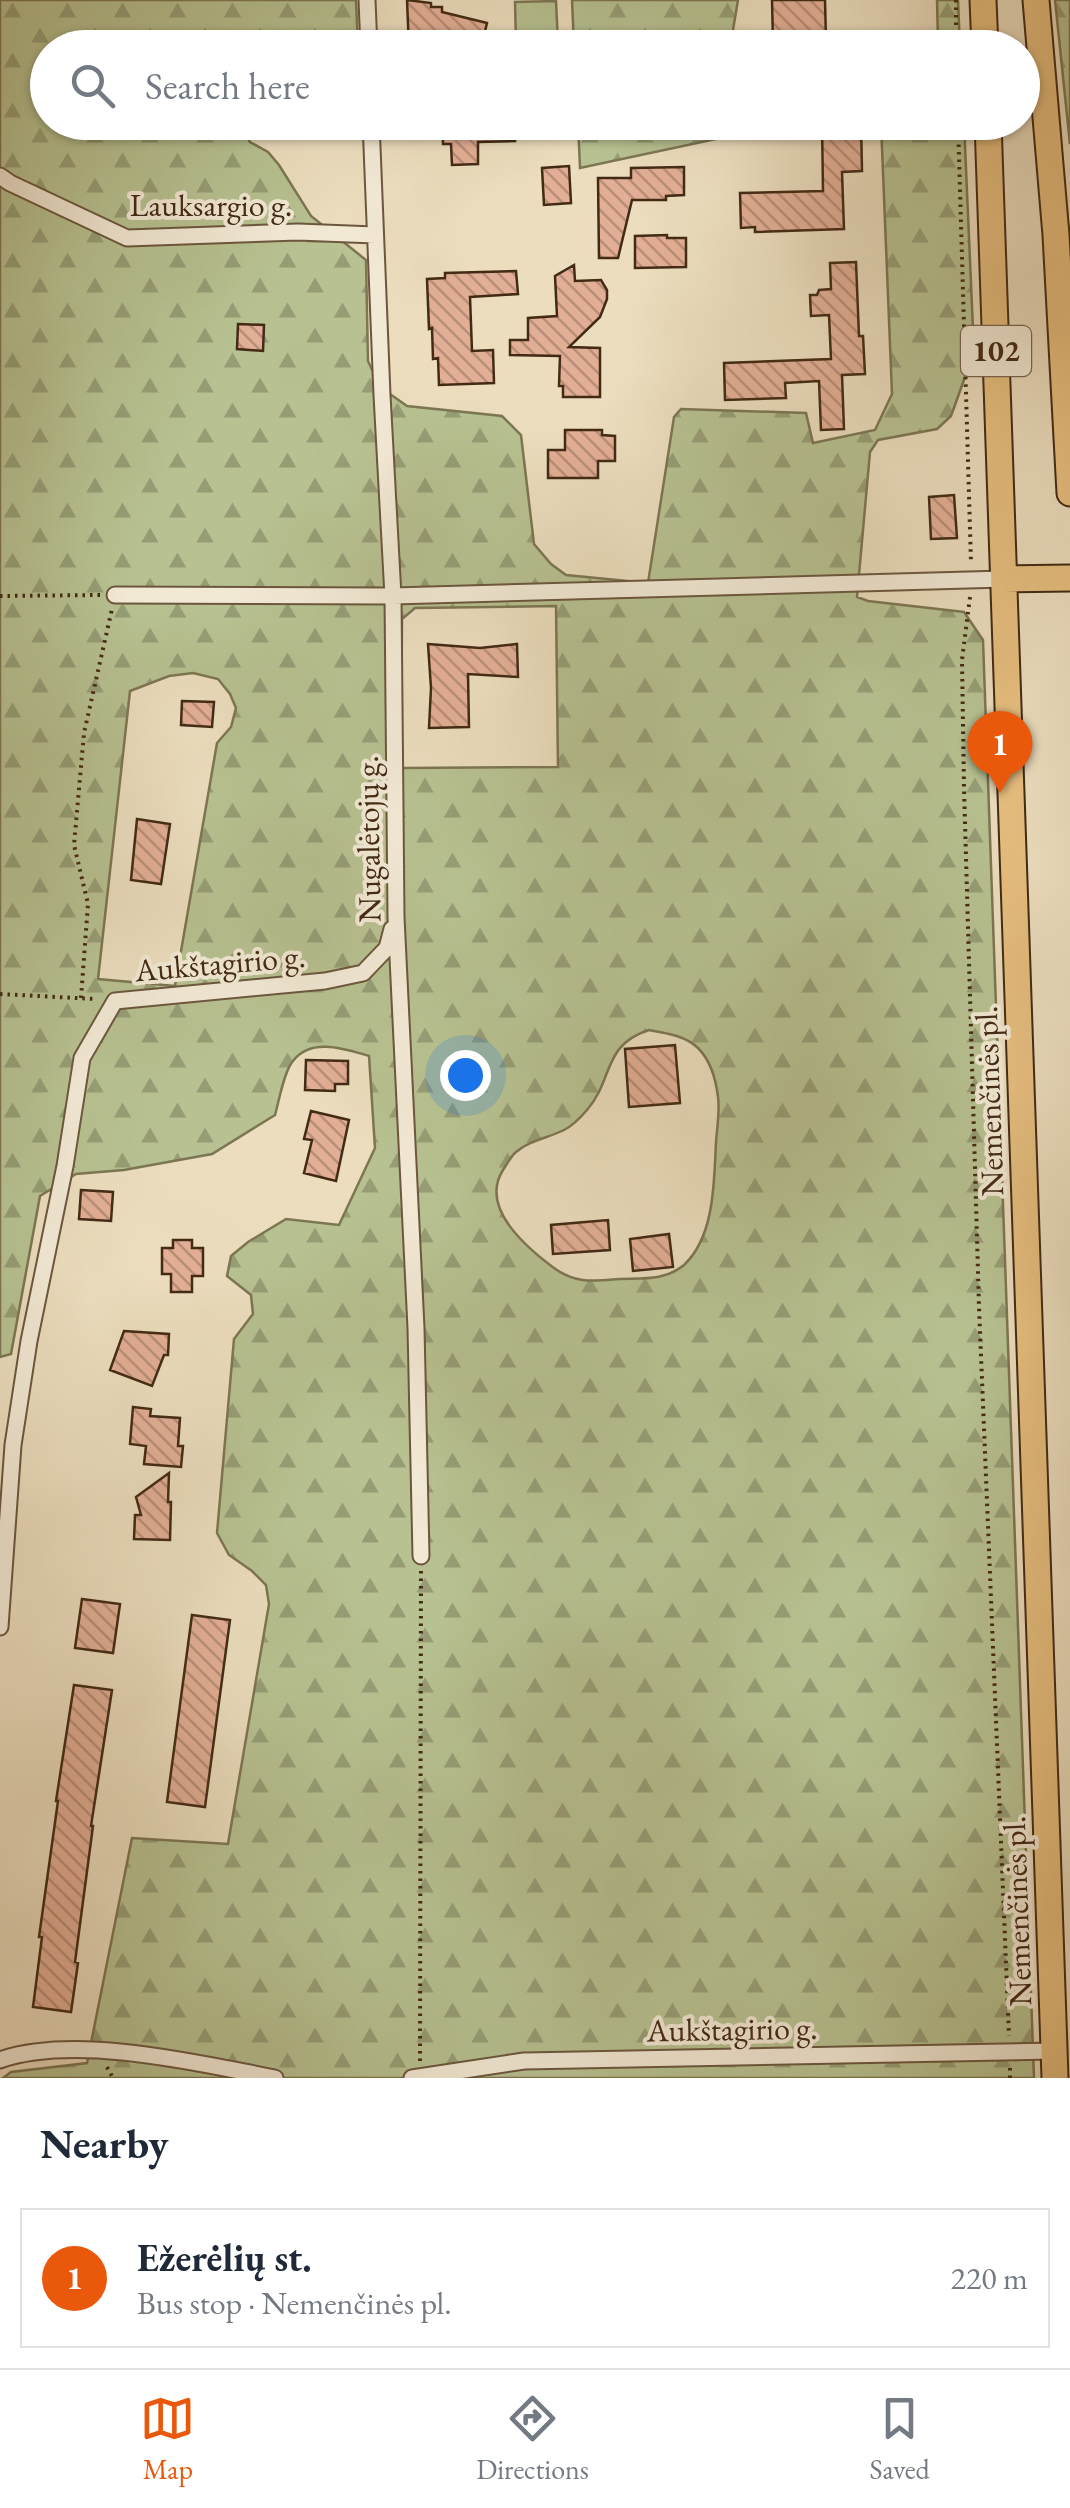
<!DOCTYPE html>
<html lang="en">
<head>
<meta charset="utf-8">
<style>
  body { margin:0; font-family:"EB Garamond",serif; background:#f2f2f3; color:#1f2937 }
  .you { position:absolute; left:465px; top:1075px; width:35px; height:35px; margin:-25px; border:8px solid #fff; border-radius:50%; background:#1a73e8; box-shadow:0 0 0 15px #1a73e833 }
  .badge { display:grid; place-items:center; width:65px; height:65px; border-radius:50%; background:#ea580c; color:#fff; font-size:32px; font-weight:700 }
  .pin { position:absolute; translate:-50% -82px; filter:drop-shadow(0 2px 5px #0008) }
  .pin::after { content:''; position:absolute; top:52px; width:35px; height:30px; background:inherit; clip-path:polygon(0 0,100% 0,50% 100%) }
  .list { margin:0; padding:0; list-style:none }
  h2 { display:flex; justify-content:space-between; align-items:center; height:130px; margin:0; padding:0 40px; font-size:42px }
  h2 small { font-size:32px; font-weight:400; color:#747a83 }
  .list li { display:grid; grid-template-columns:65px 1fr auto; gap:30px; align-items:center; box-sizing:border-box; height:140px; margin:0 20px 20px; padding:0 20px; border:2px solid #e0e1e3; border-radius:0px }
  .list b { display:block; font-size:38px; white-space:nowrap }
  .list p { margin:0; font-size:32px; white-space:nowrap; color:#747a83 }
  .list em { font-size:32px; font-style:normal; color:#747a83 }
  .icon { flex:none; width:55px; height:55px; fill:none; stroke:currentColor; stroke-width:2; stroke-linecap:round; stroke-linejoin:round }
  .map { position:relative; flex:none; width:1070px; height:2078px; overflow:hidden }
  .search { position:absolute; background:#fff; box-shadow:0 2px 8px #0004; left:30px; right:30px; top:30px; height:110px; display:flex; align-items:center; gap:25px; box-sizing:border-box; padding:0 35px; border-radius:55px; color:#747a83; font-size:38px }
  .sheet { height:290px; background:#fff }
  nav { display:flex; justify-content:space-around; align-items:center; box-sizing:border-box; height:140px; border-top:2px solid #e0e1e3; background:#fff; font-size:28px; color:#747a83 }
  nav a { display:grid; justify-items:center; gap:5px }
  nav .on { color:#ea580c }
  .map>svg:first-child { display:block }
</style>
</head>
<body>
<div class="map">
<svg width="1070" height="2078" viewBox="0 0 1070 2078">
  <defs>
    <pattern id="forest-firs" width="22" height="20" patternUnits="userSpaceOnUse" patternTransform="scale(2.5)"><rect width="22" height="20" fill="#b7c191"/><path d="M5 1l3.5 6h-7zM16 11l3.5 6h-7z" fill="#969d75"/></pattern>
    <pattern id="building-back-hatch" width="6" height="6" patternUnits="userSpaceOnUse" patternTransform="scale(2.5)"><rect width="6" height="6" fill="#e2ae95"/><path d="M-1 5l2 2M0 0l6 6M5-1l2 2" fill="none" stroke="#b98e78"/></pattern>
  </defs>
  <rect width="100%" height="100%" fill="#ebddbe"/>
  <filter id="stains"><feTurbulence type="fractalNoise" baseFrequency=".002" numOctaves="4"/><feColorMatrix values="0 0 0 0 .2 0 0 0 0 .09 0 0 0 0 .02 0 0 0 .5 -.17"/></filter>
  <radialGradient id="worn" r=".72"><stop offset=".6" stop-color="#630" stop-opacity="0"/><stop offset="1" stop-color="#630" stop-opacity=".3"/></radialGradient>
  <path fill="url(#forest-firs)" stroke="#7c7652" stroke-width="2.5" fill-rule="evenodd" d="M 0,0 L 356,0 L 358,47 L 48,48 L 48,122 L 241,123 L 242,129 L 250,142 L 268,152 L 279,165 L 311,216 L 366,260 L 368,361 L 380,387 L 407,406 L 502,416 L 521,435 L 534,544 L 551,564 L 566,575 L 648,583 L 674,417 L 681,409 L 806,413 L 813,443 L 875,430 L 892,394 L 881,123 L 964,123 L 974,352 L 951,416 L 937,429 L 878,440 L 870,452 L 857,597 L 868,601 L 964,612 L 983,640 L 1034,2078 L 3,2078 L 11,2072 L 87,2063 L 132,1838 L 228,1844 L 269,1604 L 266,1585 L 252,1571 L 229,1555 L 217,1533 L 234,1339 L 253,1314 L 251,1295 L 227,1276 L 231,1256 L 248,1242 L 286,1219 L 339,1225 L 375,1148 L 369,1056 C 345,1049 311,1037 293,1061 C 284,1071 279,1101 275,1115 L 212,1154 L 124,1170 L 76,1174 L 40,1196 L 11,1354 L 0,1357 ZM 556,606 L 558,767 L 401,768 L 402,619 L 415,608 ZM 193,673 L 218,679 L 230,694 L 236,708 L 231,727 L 217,743 L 175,986 L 98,979 L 130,691 L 169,676 ZM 649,1030 C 666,1033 686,1036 698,1048 C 710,1060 716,1080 718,1097 C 720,1111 717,1128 716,1142 C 714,1181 715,1236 684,1265 C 665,1281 642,1278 619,1279 C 593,1281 576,1284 554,1268 C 527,1248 479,1208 503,1170 C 507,1164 511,1156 516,1152 C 530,1140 548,1138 564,1130 C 572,1126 581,1117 587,1110 C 614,1079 602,1045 649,1030 Z
    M 572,0 L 738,0 L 730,48 L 574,47 Z
    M 937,0 L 958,0 L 960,47 L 922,47 L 938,43 Z
    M 1055,0 L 1070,0 L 1070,144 Z
    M 578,123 L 729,123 L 730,136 L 580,168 Z"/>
  <path fill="#b7c191" stroke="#7c7652" stroke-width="2.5" d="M 556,1 L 558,43 L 516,44 L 515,2 Z"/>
  <path fill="url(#building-back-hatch)" stroke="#422a14" stroke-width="2.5" d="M 407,0 L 431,3 L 431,7 L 442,7 L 442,12 L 487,23 L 481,48 L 409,48 Z
    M 772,0 L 825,0 L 826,40 L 773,41 Z
    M 442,122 L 515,122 L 515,141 L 478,142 L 478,164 L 452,165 L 451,144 L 443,144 Z
    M 822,122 L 861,122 L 862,171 L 842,172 L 844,229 L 755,232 L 755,227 L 741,228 L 740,193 L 823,191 Z
    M 569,166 L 571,203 L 544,205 L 542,168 Z
    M 684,167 L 684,195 L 666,196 L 666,200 L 632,200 L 618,258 L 599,258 L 598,178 L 631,178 L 631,168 Z
    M 667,235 L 667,238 L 686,238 L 686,267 L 635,268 L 635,236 Z
    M 856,262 L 859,336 L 863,336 L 865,374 L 842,375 L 844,429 L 821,430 L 819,381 L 785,383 L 786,398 L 725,400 L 724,363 L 831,359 L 829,315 L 811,316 L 810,295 L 817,295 L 819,290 L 831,289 L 830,263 Z
    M 574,265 L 575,281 L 601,280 L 607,290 L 607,299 L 600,317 L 569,347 L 600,348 L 600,397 L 563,397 L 563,386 L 559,386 L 560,356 L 510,355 L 510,340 L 528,340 L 528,318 L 557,316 L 555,276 Z
    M 516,271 L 518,294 L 470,297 L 472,351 L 493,350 L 494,383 L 439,385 L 438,358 L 433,359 L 432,328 L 429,329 L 427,279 L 445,278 L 445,273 Z
    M 238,324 L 264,325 L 263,351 L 237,349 Z
    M 565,430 L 602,430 L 602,435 L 615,436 L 615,461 L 598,461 L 598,478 L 548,478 L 548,450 L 565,450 Z
    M 954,495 L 957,538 L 931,539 L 929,497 Z
    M 428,644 L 480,648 L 517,644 L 518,677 L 468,674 L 469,727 L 429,728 L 431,688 Z
    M 182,701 L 214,702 L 212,727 L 181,725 Z
    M 137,819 L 170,824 L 161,884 L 131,880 Z
    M 675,1045 L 680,1103 L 629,1107 L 625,1049 Z
    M 306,1060 L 348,1061 L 348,1084 L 335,1084 L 335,1091 L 305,1090 Z
    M 311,1111 L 349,1120 L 336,1181 L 304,1173 L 312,1140 L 304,1139 Z
    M 81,1190 L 113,1192 L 111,1221 L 79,1219 Z
    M 608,1220 L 610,1250 L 553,1254 L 551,1225 Z
    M 669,1234 L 673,1267 L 633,1271 L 630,1239 Z
    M 173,1240 L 192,1240 L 192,1248 L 203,1248 L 203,1276 L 192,1276 L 192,1292 L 171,1292 L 171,1274 L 162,1274 L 162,1248 L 173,1248 Z
    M 124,1331 L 169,1334 L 168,1355 L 164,1355 L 152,1386 L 110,1370 Z
    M 133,1407 L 151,1409 L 150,1416 L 180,1418 L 178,1446 L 183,1446 L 181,1467 L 144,1464 L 146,1446 L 130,1444 Z
    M 169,1473 L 168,1502 L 171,1502 L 170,1540 L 134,1539 L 135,1515 L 141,1515 L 136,1497 Z
    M 82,1599 L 120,1604 L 113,1653 L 75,1648 Z
    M 192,1615 L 230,1620 L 205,1807 L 167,1802 Z
    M 74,1685 L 112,1690 L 91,1826 L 93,1826 L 75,1962 L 78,1963 L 71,2012 L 33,2007 L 42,1937 L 39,1937 L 58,1801 L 56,1801 Z"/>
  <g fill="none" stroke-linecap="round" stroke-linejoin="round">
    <g stroke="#6c573e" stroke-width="19">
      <path id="minor" d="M 367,0 L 369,48
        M 371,122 L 382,395 L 393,596 L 396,917 L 416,1328 L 421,1556
        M 0,176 L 10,183 L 127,238 L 298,232 L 375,235
        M 115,595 L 393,596 L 1004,579
        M 0,1627 L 13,1445 L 29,1341 L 65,1166 L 82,1058 L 115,1001 L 325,981 L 363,973 L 387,948 L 392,929
        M 0,2060 C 75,2034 198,2063 275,2078
        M 412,2078 L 524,2061 L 1054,2051"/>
    </g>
    <g stroke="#422a14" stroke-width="29">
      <path id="primary" d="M 983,0 L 985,48
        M 1036,0 L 1056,235 L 1070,493
        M 988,122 L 1055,2078
        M 1004,579 L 1070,578"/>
    </g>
    <path stroke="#422a14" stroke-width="4" stroke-dasharray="2.5 5" stroke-linecap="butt" d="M 956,0 L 956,48
      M 958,122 L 971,563
      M 0,596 L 100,595
      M 970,597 L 962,660 L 964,788 L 979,1307 L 1009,2036
      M 0,994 L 95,999
      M 81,998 L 88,904 L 74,845 L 84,733 L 112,609
      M 420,2061 L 421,1570
      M 107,2067 L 113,2078
      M 1010,2078 L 1010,2066"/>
    <use href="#minor" stroke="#f2e9d5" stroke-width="15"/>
    <use href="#primary" stroke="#e6be7f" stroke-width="25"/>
  </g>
  <g text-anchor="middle" stroke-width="8" stroke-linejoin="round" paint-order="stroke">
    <rect fill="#f2e9d5" stroke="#77634e" stroke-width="2.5" x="961" y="326" width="70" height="50" rx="8"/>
    <g font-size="30" font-weight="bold" fill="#422a14">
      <text x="996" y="361">102</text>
    </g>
    <g font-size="32" fill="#422a14" stroke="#f2e9d5">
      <text x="211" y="216">Lauksargio g.</text>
      <text transform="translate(368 839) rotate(-91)" y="11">Nugalėtojų g.</text>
      <text transform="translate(220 963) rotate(-5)" y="11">Aukštagirio g.</text>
      <text transform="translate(989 1101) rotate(-92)" y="11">Nemenčinės pl.</text>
      <text transform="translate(1017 1911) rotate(-92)" y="11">Nemenčinės pl.</text>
      <text transform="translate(732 2029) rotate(-1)" y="11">Aukštagirio g.</text>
    </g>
  </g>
  <rect width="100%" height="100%" filter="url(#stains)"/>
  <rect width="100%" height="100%" fill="url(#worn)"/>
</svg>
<div class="you"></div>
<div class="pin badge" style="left:1000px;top:793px">1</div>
<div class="search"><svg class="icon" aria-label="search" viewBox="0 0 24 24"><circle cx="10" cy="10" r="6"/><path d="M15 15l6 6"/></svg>Search here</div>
</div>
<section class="sheet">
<h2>Nearby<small></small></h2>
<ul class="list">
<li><span class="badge">1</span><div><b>Ežerėlių st.</b><p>Bus stop · Nemenčinės pl.</p></div><em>220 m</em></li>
</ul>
</section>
<nav>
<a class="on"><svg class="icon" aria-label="map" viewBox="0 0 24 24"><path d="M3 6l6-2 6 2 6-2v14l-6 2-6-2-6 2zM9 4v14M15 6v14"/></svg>Map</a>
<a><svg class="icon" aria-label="directions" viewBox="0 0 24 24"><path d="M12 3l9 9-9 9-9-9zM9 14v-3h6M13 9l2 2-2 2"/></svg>Directions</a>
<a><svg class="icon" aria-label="saved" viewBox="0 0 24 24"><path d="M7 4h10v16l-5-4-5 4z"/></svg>Saved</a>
</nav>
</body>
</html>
